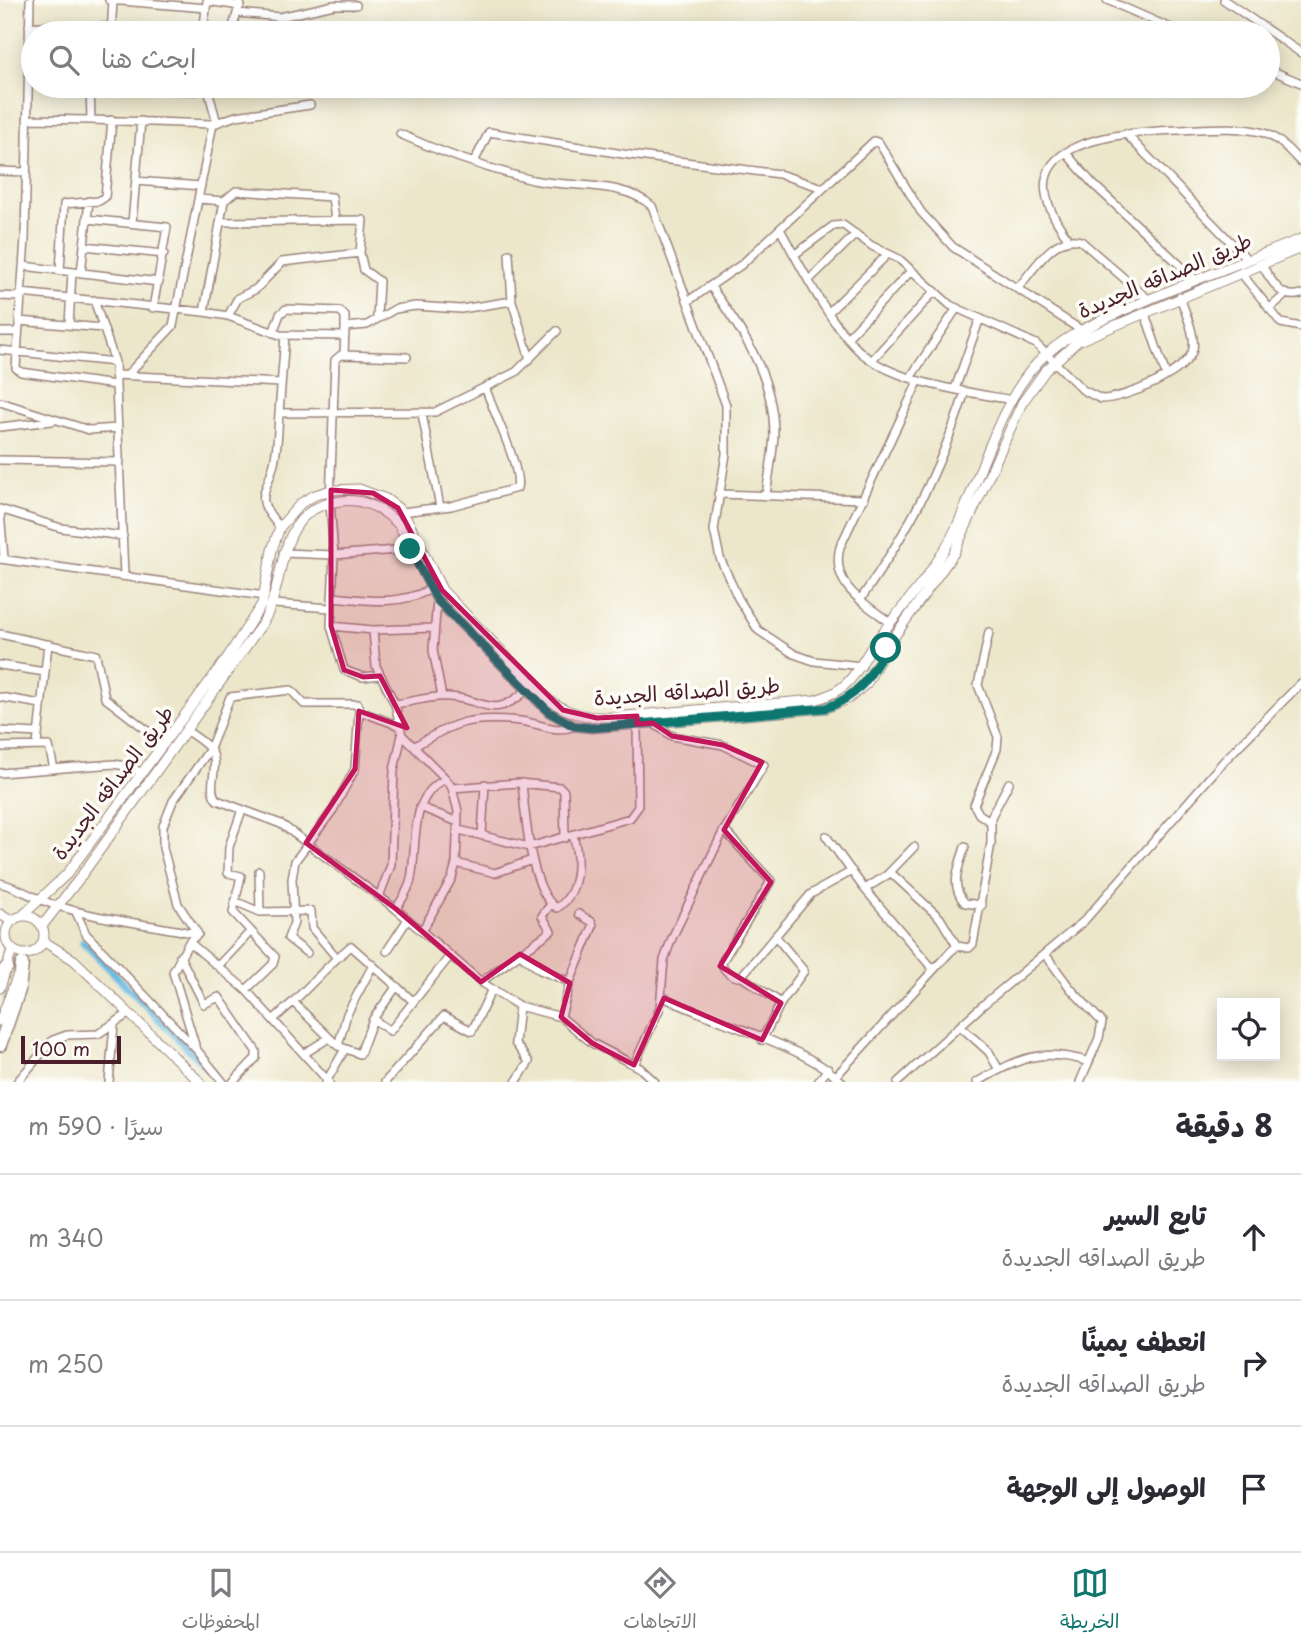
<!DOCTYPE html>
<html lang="ar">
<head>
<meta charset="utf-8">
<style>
  body { margin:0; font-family:"Playpen Sans","Playpen Sans Arabic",sans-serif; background:#f2f2f3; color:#2b2b33; direction:rtl }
  .controls { position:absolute; right:21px; bottom:21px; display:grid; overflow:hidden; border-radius:0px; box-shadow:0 4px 18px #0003 }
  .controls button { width:63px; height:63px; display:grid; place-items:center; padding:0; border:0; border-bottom:2px solid #e1e1e2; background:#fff; color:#2b2b33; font:35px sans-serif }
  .scale { position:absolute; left:21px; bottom:18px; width:100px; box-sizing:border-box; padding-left:7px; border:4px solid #4a1f2b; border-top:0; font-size:19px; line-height:24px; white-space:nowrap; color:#4a1f2b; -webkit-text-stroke:5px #fdfcf7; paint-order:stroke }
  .stop { position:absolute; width:21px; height:21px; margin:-16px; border:5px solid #0f766e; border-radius:50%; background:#fff }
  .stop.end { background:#0f766e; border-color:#fff; box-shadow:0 2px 7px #0008 }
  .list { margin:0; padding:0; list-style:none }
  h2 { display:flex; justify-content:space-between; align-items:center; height:91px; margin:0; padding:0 28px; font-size:30px }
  h2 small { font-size:23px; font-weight:400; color:#7c7c81 }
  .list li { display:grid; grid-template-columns:46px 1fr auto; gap:21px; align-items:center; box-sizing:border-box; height:126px; padding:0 28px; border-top:2px solid #e1e1e2 }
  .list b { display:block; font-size:26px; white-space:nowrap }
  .list p { margin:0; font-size:23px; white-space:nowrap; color:#7c7c81 }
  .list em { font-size:23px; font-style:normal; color:#7c7c81 }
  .icon { flex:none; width:38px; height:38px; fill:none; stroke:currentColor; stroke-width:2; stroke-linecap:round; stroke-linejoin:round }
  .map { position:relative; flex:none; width:1301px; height:1082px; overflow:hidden; direction:ltr }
  .search { position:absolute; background:#fff; box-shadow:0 4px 18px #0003; left:21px; right:21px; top:21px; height:77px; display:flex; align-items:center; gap:18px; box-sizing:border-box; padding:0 24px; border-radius:38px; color:#7c7c81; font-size:26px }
  .sheet { height:469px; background:#fff }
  nav { display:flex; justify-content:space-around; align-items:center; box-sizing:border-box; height:98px; border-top:2px solid #e1e1e2; background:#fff; font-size:19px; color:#7c7c81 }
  nav a { display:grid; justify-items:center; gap:4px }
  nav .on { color:#0f766e }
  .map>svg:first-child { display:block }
</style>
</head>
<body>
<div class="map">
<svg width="1301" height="1082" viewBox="0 0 1301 1082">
  <rect width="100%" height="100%" fill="#fdfcf7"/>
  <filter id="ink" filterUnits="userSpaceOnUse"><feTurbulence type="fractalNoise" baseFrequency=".0143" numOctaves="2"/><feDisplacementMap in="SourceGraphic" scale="14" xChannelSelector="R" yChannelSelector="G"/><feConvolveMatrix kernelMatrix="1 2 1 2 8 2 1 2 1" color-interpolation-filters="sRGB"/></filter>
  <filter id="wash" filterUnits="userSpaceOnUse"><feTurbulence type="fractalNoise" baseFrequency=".00686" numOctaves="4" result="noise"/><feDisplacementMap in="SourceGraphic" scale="28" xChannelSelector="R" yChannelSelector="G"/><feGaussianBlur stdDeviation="1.57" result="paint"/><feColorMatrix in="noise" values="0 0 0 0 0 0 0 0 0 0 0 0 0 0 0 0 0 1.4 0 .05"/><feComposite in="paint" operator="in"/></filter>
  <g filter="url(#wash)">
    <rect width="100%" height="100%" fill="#ece7cb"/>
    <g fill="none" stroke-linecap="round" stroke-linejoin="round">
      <path stroke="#66bae2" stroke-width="7" d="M 83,942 L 211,1072"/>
    </g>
  </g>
  <g filter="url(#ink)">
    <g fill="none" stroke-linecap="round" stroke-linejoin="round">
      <g stroke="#9b837b" stroke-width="10">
        <path id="minor" d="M 30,0 L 25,239 L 16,368 L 21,372 L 115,385
          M 109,0 L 206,8
          M 1107,0 L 1182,33
          M 1224,0 L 1301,53
          M 238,13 L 280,17 L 334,5 L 356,5
          M 29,26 L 111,27 L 168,33
          M 111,33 L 113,1
          M 203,33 L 207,1 L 240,6
          M 231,33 L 241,0
          M 1268,69 L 1301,83
          M 101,86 L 196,91
          M 207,86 L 217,123
          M 27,119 L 91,120 L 90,86
          M 91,120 L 213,124 L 236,116 L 310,105
          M 400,134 C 442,153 488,169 533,180 C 571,188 622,180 652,206 L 726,405 L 726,454 L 714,530 L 720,558 L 738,598 L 758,630 L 794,654 L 814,661 L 862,666
          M 1126,134 L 1248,260
          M 1066,153 L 1092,183 L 1196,280
          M 474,162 L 489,132 L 623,154 L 779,174 L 823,188
          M 0,171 L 26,172
          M 136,181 L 201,186
          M 199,199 L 224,201 L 204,312
          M 224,201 L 236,191 L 332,197 L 335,220
          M 87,219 L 167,227 L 153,308
          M 221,222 L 363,220 L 360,253 L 364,270 L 379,281 L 377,318
          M 132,223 L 141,121
          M 780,229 C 800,265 834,334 868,358 C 904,384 968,392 1012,400
          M 1067,237 C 998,143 1110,133 1178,130 C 1205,129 1238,125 1264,133 C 1280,139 1289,150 1301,163
          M 84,246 L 164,254
          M 509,254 L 512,301 L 530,359
          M 794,255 L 833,226 L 843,225 L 872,246 L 899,259 L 950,305 L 1036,344 L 1083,390 L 1101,399 C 1124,399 1188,373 1193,349 C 1196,334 1184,311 1180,296
          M 1261,264 C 1271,279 1280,301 1301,294
          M 23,266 L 159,282
          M 60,271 L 64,204 L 99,201 L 105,197 L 112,120
          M 81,273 L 89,201
          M 1241,273 L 1281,323 L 1301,327
          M 809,280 L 856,234
          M 711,287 C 743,332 774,376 774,435 C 773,454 769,475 766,494
          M 1017,289 C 1033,271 1055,232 1081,241 L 1148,299
          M 21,293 L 204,312 L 228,316 L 280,335 L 345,336
          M 0,296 L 21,297
          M 94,300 L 115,362 L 124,575
          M 688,301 L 741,265 L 874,141 L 879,143 L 921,212 L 953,247 L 1081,330
          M 1269,309 L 1285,295
          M 1144,311 L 1166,375
          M 829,312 L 888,254
          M 228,316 L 238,298 L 256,289 L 282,262 L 360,253
          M 19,321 L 103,328
          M 69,325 L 72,272
          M 0,332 L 18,332
          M 273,333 L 280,314 L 286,309 L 340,311 L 345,316 L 345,327
          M 285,336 L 279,413 L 435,412 L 516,372 L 557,331
          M 848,337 L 912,270
          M 0,350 L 115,362
          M 344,355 L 345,327 L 367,325 L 395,309 L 416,306 L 461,309 L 512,301
          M 407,357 L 341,355 L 335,360 L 330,503 L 334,555 L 331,626 L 373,630 L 434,628
          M 872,360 L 935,291
          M 128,374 L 173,326 L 213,124
          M 115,375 L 281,383
          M 910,378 L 957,308
          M 955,389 L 980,318
          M 0,402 L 89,430 L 118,428
          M 279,413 C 278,428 278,443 275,458 C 269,493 250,495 280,527
          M 422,414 L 440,507
          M 0,427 L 52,421
          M 0,460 L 120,462
          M 718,494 L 864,499
          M 0,509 L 61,528 L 123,536
          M 0,512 L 4,558
          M 402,512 L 451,506 L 517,488 C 522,468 493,412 486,389
          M 283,553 L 334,555 L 409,549
          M 0,559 L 265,596
          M 332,597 C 366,600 397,606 429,590
          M 437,600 L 433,650 L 442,697
          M 860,600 C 910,528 938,475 965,392
          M 273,604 L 331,608
          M 891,623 C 864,603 830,585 840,547 L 918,382
          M 331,626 L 344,670 L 363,677 L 380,675
          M 373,630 L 376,666 L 395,704 L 402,735 L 446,779 L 452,788 L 458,811 L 456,863 L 452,878 L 422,931
          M 989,632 L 978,685 L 998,737 L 997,749 L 974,805 L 979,814 L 991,822
          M 0,634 L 96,655 L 105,698 L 165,744
          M 0,665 L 45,672
          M 0,697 L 41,704
          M 395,704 C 412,702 432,695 450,697 C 488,700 491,721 527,690
          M 0,731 L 38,733
          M 187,731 C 194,736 204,742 210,749 C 222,765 205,787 217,800 L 281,824 L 396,909 L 481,982 L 519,1006 L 561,1017 L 592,1043 L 640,1068 L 655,1082
          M 37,745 L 48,644
          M 415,746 C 456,721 471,716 520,721 C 539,723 556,734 574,726
          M 0,747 L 49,746 L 54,769
          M 0,773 L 114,764 L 131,767 L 143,774
          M 522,783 C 525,811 530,893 557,908 C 580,893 580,859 573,835
          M 452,788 L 519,783 L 560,787 L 564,791 L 565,838
          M 420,807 L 458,822
          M 242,810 L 229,847 L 228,873 L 241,876 L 233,912 L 275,957 L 273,964 L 246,990
          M 459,830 L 529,847 L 630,818 L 638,807 L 637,724
          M 724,830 L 771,881 L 722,962 C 722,971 734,978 742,977
          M 482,835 L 485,784
          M 826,836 L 863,887 L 933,969
          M 965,847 C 959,867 949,885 965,903 L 982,905
          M 456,863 L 495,873 L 532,860
          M 259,871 L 260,912
          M 890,872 L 940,918 L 957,946
          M 0,883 C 20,888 35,899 55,905 C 101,920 150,924 197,934
          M 865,889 L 887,875 L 914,847
          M 379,897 L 391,865 L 394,770 L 402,735
          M 237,902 L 260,912 L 311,911 L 312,928 L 337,958 L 351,946 L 413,1001
          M 396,909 C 402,899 409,890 411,879 C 418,844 408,796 446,779
          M 75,910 L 86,934 L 196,1049 L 223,1082
          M 189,942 L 173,972 L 195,1045
          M 387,951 L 408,919
          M 307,953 L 288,938 L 294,923 L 292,879 L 295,861 L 333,810 L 355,769 L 359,711
          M 520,954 L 540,970 L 570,982
          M 1045,954 L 1070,988 L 1102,1022 L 1099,1038 L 1080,1082
          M 180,956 L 204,1004 L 219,997 L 256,1051 L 256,1058 L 233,1082
          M 218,966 L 251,931
          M 481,982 L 551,931 L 542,916 L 551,904
          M 661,996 C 712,1022 805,1045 842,1082
          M 293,1002 L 337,958
          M 781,1003 L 742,977 L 744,973 L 811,894 L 852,871
          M 561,1017 L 570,982 L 593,926 L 592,922 L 579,914
          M 274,1019 L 293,1002 L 338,1046 L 360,1054 L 373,1019 L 397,986
          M 373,1019 L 390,1031 L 450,956
          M 960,1026 L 989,1052 L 999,1070
          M 762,1040 L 781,1003 L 804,971 L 777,938
          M 338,1046 L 347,1014 L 373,965
          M 305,1053 L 329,1038
          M 634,1065 L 660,1008 L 664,960 L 672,938 L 722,834 L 764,765 L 723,745 L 672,736 L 653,723
          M 836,1076 L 950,952 L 957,946 L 969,948 L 973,944 L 991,843 L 991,817 L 1009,783
          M 17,1082 L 53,1040 L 67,1035 L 98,1034 L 128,1014
          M 109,1082 L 114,1025
          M 326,1082 L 345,1049
          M 329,1082 L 246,990 L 189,942 L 198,934 L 178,904 L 163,848 L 163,826 L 173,801 L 210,749 L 230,697 L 291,690 L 304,704 L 358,704 L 359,711 L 400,726
          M 385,1082 L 444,1016 L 472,1031 L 492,989
          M 516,1082 L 529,1062 L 515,1043 L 519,1006
          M 818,1082 L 828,1069
          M 898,1082 L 983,1005 L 1084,921 L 1223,762 L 1301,683
          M 977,1082 C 1020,1058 1041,1047 1089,1062"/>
      </g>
      <g stroke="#9b837b" stroke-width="11">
        <path id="tertiary" d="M 0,914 L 11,921
          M6 935a19 19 0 1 1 38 0a19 19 0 1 1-38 0Z
          M 22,916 L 67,874 L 227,658 L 262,604 L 272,550 L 280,527 L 301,503 L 315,495 L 331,490 L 359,489 L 386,499 L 398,508 L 408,521 L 442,590 L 549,700 C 570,715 589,718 614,717 L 815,700 C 854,689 855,670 877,640 C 904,604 937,569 956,528 C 981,476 999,403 1038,362 C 1064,335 1096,323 1129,308 C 1185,283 1244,262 1301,239
          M 42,926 L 79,879 L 262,624 C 289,582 272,508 341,501 C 364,498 383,509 399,525 L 437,600 L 549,712 L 574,726 L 592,728 L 826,708 L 848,699 L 867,683 L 886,648 L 954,553 L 1022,403 L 1045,371 L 1078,341 L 1301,248
          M 43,941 L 74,960 L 200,1082
          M 0,988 L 12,950
          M 0,1021 L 17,977"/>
      </g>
      <g stroke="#9b837b" stroke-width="15">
        <path id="trunk" d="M 0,976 L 7,967
          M 0,1045 L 19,990 L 22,964"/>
      </g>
      <use href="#minor" stroke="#fff" stroke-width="7"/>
      <use href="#tertiary" stroke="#fff" stroke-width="9"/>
      <use href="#trunk" stroke="#fff" stroke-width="12"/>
    </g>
  </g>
  <g fill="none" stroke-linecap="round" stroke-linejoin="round" filter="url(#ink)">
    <path stroke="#0f766e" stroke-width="9" d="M 410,549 L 437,600 L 549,712 L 574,726 L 592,728 L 826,708 C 858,697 870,677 886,648"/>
  </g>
  <path fill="#c2185b" fill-opacity="0.2" stroke="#c2185b" stroke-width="5" stroke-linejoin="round" d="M 331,490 L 373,493 L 398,508 L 442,590 L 563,710 L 597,718 L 637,716 L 637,724 L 653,723 L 672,736 L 723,745 L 762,762 L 724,830 L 771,882 L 720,966 L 781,1003 L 762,1040 L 664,998 L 634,1065 L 592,1043 L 561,1017 L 570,983 L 520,954 L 481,982 L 396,909 L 306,843 L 355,769 L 359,711 L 407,728 L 380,676 L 363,677 L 344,670 L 331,626 Z"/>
  <g text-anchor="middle" stroke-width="7" stroke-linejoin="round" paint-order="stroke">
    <g font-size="21" fill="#4a1f2b" stroke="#fdfcf7">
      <text transform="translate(1165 276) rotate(-23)" y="7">طريق الصداقه الجديدة</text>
      <text transform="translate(687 692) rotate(-4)" y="7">طريق الصداقه الجديدة</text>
      <text transform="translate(113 783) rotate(-53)" y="7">طريق الصداقه الجديدة</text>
    </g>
  </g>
</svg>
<div class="controls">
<button><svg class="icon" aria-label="locate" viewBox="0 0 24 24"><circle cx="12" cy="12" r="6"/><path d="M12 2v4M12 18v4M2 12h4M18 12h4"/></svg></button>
</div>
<div class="scale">100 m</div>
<div class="stop" style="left:886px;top:648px"></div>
<div class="stop end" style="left:410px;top:549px"></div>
<div class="search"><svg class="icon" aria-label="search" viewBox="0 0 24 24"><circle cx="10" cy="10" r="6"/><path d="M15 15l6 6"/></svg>ابحث هنا</div>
</div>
<section class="sheet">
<h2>8 دقيقة<small>سيرًا · 590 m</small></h2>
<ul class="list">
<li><svg class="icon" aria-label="ahead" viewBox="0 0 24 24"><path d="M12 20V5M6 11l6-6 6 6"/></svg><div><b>تابع السير</b><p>طريق الصداقه الجديدة</p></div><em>340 m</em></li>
<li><svg class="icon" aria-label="right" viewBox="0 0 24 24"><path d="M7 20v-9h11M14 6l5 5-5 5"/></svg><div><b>انعطف يمينًا</b><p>طريق الصداقه الجديدة</p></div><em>250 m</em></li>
<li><svg class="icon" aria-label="arrive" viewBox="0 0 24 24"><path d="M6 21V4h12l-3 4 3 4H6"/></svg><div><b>الوصول إلى الوجهة</b></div></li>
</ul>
</section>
<nav>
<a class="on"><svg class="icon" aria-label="map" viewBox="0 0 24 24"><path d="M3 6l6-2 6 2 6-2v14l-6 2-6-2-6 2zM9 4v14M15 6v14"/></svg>الخريطة</a>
<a><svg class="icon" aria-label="directions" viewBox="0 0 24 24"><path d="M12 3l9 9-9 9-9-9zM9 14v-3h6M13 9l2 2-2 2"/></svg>الاتجاهات</a>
<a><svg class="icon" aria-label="saved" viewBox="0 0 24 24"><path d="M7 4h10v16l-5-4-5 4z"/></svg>المحفوظات</a>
</nav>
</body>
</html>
